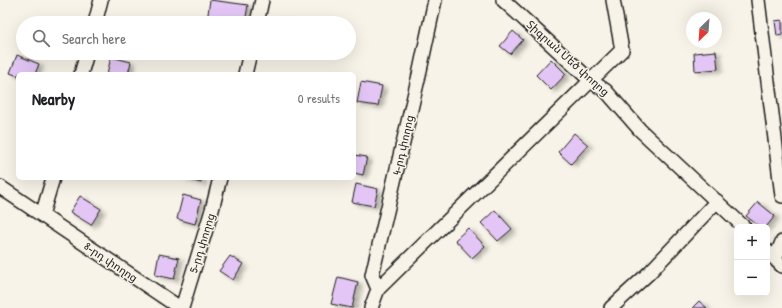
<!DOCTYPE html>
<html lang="en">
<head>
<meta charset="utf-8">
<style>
  body { margin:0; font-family:"Patrick Hand","Noto Sans Armenian",sans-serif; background:#f6f6f6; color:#202124 }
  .controls { position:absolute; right:12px; bottom:12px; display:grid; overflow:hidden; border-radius:6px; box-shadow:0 4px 16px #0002 }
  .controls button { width:36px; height:36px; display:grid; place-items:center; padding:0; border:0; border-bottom:1px solid #e0e0e0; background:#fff; color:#202124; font:20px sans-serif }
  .compass { position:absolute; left:686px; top:12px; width:36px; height:36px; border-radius:50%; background:#fff; box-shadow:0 4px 16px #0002; rotate:205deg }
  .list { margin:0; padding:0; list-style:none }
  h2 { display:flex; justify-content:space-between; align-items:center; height:52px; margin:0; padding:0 16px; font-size:17px }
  h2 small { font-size:13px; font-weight:400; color:#757577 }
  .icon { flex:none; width:22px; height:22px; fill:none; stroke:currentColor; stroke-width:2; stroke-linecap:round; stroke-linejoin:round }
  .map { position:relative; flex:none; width:782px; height:308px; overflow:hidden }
  .search { position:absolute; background:#fff; box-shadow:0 4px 16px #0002; left:16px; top:16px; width:340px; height:44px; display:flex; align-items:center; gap:10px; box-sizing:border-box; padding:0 14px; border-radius:22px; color:#757577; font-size:15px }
  .panel { position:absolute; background:#fff; box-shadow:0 4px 16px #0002; left:16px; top:72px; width:340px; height:108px; border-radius:6px }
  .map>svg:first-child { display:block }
</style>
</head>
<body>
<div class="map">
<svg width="782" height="308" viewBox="0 0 782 308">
  <defs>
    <filter id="shadow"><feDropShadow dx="4.5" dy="2.5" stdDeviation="2" flood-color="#0004"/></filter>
  </defs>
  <rect width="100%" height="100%" fill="#f7f3e8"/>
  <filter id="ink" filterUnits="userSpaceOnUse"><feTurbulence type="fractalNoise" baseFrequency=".025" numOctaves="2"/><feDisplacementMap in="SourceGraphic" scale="8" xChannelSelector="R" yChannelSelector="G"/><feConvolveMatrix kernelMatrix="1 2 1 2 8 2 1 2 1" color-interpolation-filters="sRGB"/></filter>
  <g filter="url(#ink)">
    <path fill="#e3c6f5" stroke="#1c1c1c" filter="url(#shadow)" d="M 210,0 L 248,5 L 245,23 L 219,23 L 207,21 Z
      M 277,18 L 296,23 L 276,23 Z
      M 782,20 L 782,35 L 777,36 L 775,21 Z
      M 513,31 L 523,40 L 510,54 L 500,46 Z
      M 716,51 L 718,69 L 695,71 L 694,53 Z
      M 17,55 L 39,64 L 35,74 L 18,74 L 18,76 L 10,73 Z
      M 111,57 L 131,62 L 128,74 L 107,74 Z
      M 551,59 L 566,74 L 551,90 L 536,75 Z
      M 361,82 L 382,86 L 378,106 L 357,103 Z
      M 574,133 L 588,145 L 571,164 L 558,152 Z
      M 354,155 L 367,157 L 363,175 L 354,173 Z
      M 182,178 L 202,178 L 201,183 Z
      M 356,184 L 378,189 L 374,206 L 352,202 Z
      M 183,195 L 201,200 L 195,224 L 177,219 Z
      M 80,196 L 101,209 L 91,225 L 70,212 Z
      M 758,202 L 775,216 L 766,227 L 760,227 L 746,216 Z
      M 495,210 L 512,229 L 498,241 L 481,223 Z
      M 468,228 L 485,246 L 472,258 L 455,240 Z
      M 159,254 L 179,258 L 174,279 L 155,275 Z
      M 230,256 L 243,264 L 233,280 L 219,271 Z
      M 338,277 L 358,282 L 352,308 L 331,304 Z
      M 699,301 L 707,308 L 692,308 Z"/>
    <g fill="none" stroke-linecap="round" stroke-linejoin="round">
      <g stroke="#1c1c1c" stroke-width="16">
        <path id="minor" d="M 503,0 L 591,81 L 606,91 L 640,130 L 744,227
          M 758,0 L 782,196
          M 95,23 L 101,0
          M 257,23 L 262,0
          M 81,74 L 87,53
          M 245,74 L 250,53
          M 0,187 L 180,308
          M 42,215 L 53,178
          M 767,251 L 782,266
          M 775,259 L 782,242
          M 378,289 L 372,275 L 419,75 L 435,0
          M 182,308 L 212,210 L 220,178
          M 371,308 L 378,289 L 622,50 L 613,0
          M 611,308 L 649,273 L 717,201"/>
      </g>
      <use href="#minor" stroke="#f7f3e8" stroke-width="13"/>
    </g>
  </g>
  <g text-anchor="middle" stroke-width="3" stroke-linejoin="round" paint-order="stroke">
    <g font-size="11" fill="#1c1c1c" stroke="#f7f3e8">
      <text transform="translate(568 58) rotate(42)" y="4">Տիգրան Մեծ փողոց</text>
      <text transform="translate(403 145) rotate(-77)" y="4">4-րդ փողոց</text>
      <text transform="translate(202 243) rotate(-73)" y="4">5-րդ փողոց</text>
      <text transform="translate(111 262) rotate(34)" y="4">8-րդ փողոց</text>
    </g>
  </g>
</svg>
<div class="controls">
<button>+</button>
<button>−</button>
</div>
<svg class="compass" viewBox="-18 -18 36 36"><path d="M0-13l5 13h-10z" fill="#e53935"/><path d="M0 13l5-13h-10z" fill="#757577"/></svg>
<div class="search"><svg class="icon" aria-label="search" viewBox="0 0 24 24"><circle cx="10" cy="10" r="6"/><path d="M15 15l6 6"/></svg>Search here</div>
<section class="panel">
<h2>Nearby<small>0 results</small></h2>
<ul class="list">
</ul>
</section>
</div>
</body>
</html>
